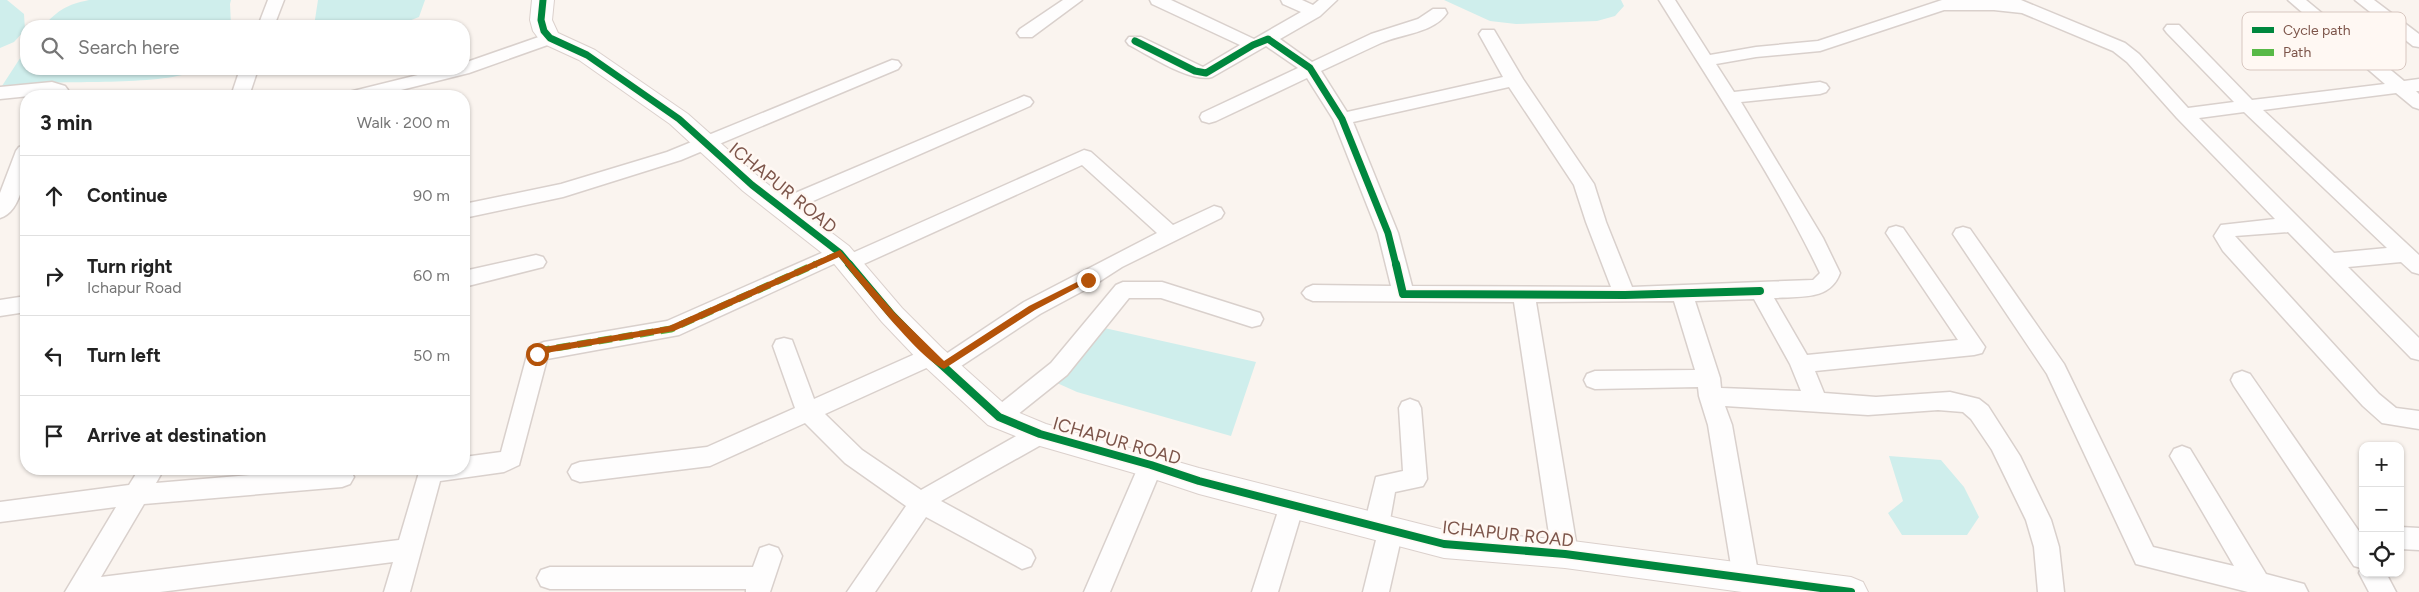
<!DOCTYPE html>
<html lang="en">
<head>
<meta charset="utf-8">
<style>
  body { margin:0; font-family:Figtree,sans-serif; background:#f2f2f2; color:#222 }
  .controls { position:absolute; right:15px; bottom:15px; display:grid; overflow:hidden; border-radius:10px; box-shadow:0 1px 4px #0004 }
  .controls button { width:45px; height:45px; display:grid; place-items:center; padding:0; border:0; border-bottom:1px solid #e0e0e0; background:#fff; color:#222; font:25px sans-serif }
  .stop { position:absolute; width:15px; height:15px; margin:-11px; border:4px solid #b45309; border-radius:50%; background:#fff }
  .stop.end { background:#b45309; border-color:#fff; box-shadow:0 1px 5px #0008 }
  .list { margin:0; padding:0; list-style:none }
  h2 { display:flex; justify-content:space-between; align-items:center; height:65px; margin:0; padding:0 20px; font-size:21px }
  h2 small { font-size:16px; font-weight:400; color:#767676 }
  .list li { display:grid; grid-template-columns:32px 1fr auto; gap:15px; align-items:center; box-sizing:border-box; height:80px; padding:0 20px; border-top:1px solid #e0e0e0 }
  .list b { display:block; font-size:19px; white-space:nowrap }
  .list p { margin:0; font-size:16px; white-space:nowrap; color:#767676 }
  .list em { font-size:16px; font-style:normal; color:#767676 }
  .icon { flex:none; width:28px; height:28px; fill:none; stroke:currentColor; stroke-width:2; stroke-linecap:round; stroke-linejoin:round }
  .map { position:relative; flex:none; width:2419px; height:592px; overflow:hidden }
  .search { position:absolute; background:#fff; box-shadow:0 1px 4px #0004; left:20px; top:20px; width:450px; height:55px; display:flex; align-items:center; gap:12px; box-sizing:border-box; padding:0 18px; border-radius:20px; color:#767676; font-size:19px }
  .panel { position:absolute; background:#fff; box-shadow:0 1px 4px #0004; left:20px; top:90px; width:450px; height:385px; border-radius:20px }
  .map>svg:first-child { display:block }
</style>
</head>
<body>
<div class="map">
<svg width="2419" height="592" viewBox="0 0 2419 592">
  <rect width="100%" height="100%" fill="#faf4ef"/>
  <path fill="#cfeeec" d="M 0,0 L 7,0 L 24,14 L 25,30 L 14,42 L 0,48 Z
    M 89,0 L 231,0 L 230,4 L 231,25 L 43,26 C 60,9 66,5 89,0 Z
    M 318,0 L 425,0 L 419,17 L 396,26 L 314,26 Z
    M 1444,0 L 1621,0 L 1624,6 L 1615,16 L 1597,21 L 1516,24 L 1490,21 Z
    M 26,49 L 26,69 L 195,69 C 178,85 71,81 42,83 C 28,84 14,87 0,89 Z
    M 1100,327 L 1256,362 L 1231,436 L 1077,392 L 1057,383 Z
    M 1889,456 L 1941,460 L 1964,487 L 1979,517 L 1967,535 L 1902,535 L 1888,513 L 1903,501 Z"/>
  <g fill="none" stroke-linecap="round" stroke-linejoin="round">
    <g stroke="#d9d0cc" stroke-width="3">
      <path id="street" d="M 268,0 L 284,0 L 274,26 L 258,26 Z
        M 1063,0 L 1082,0 L 1032,37 L 1020,37 L 1017,33 L 1020,29 Z
        M 1150,0 L 1171,0 L 1254,39 L 1301,12 L 1283,4 L 1281,0 L 1302,0 L 1313,5 L 1319,0 L 1337,0 L 1320,16 L 1280,39 L 1312,62 L 1371,34 L 1418,19 L 1433,9 L 1445,9 L 1447,13 C 1434,33 1401,34 1381,43 C 1361,52 1341,62 1321,71 L 1347,112 L 1503,77 L 1479,34 L 1482,30 L 1494,30 L 1523,79 L 1594,184 L 1606,222 L 1632,287 L 1813,280 L 1820,273 C 1774,177 1714,89 1659,0 L 1675,0 L 1710,55 L 1756,47 L 1818,41 L 1942,0 L 2021,0 L 2125,43 L 2139,54 L 2188,108 L 2234,102 L 2167,33 L 2164,29 L 2167,25 L 2179,25 L 2252,100 L 2385,84 L 2288,0 L 2306,0 L 2404,81 L 2419,79 L 2419,91 L 2416,91 L 2419,94 L 2419,109 L 2413,107 L 2396,93 L 2263,110 L 2419,255 L 2419,274 L 2412,272 L 2401,262 L 2348,267 L 2419,338 L 2419,360 L 2411,358 L 2288,232 L 2235,236 L 2379,394 L 2396,408 L 2419,411 L 2419,429 L 2382,423 L 2363,406 L 2223,251 L 2214,236 L 2221,225 L 2275,219 L 2177,118 L 2127,62 L 2113,51 L 2022,13 L 1994,10 L 1944,10 L 1820,51 L 1756,57 L 1716,64 L 1734,92 L 1820,82 L 1826,84 L 1829,88 L 1826,92 L 1820,94 L 1741,102 L 1823,238 L 1840,273 C 1830,301 1800,296 1774,298 L 1807,355 L 1958,340 L 1886,233 L 1889,228 L 1896,226 L 1903,228 L 1985,347 L 1982,353 L 1974,355 L 1815,371 L 1824,393 L 1876,397 L 1950,392 L 1979,399 L 1988,406 L 2020,456 L 2051,520 L 2059,547 L 2064,592 L 2038,592 L 2034,547 L 2026,520 L 1992,450 L 1971,419 L 1963,412 L 1938,410 L 1868,415 L 1725,406 L 1732,425 L 1759,578 L 1755,586 L 1746,589 L 1737,586 L 1733,578 L 1708,425 L 1699,396 L 1698,387 L 1595,389 L 1587,386 L 1584,380 L 1587,374 L 1595,371 L 1695,370 L 1674,301 L 1536,302 L 1578,554 L 1574,562 L 1565,565 L 1556,562 L 1552,554 L 1514,302 L 1313,301 L 1306,298 L 1302,293 L 1306,288 L 1313,285 L 1391,286 L 1378,233 L 1333,119 L 1307,78 L 1216,121 L 1209,123 L 1202,121 L 1200,117 L 1202,113 L 1298,68 L 1266,46 L 1212,77 C 1190,83 1149,55 1129,45 L 1126,41 L 1129,37 L 1141,37 L 1203,67 L 1240,45 L 1152,4 ZM 1509,87 L 1574,185 L 1586,222 L 1611,287 L 1412,286 L 1398,233 L 1353,122 ZM 2244,112 L 2387,248 L 2334,253 L 2199,118 ZM 1754,299 L 1790,364 L 1801,391 L 1721,388 L 1720,378 L 1695,301 Z
        M 2355,0 L 2374,0 L 2419,34 L 2419,47 L 2413,46 Z
        M 550,33 L 556,34 L 559,38 L 556,42 L 469,73 L 377,96 L 346,96 L 349,92 L 442,69 L 464,69 L 464,63 Z
        M 892,60 L 898,61 L 901,65 L 898,69 L 681,160 L 563,197 L 464,218 L 464,204 L 561,184 L 667,152 Z
        M 240,69 L 258,69 L 249,96 L 231,96 Z
        M 52,82 L 65,86 L 68,90 L 66,96 L 48,96 L 49,94 L 0,99 L 0,87 Z
        M 1024,96 L 1030,98 L 1033,102 L 1030,106 L 788,212 L 781,214 L 774,212 L 771,207 L 774,202 Z
        M 26,145 C 27,165 24,211 0,218 L 0,193 L 16,151 L 19,147 Z
        M 1084,150 L 1091,152 L 1173,225 L 1214,206 L 1221,208 L 1224,213 L 1221,218 L 1122,267 L 1094,285 L 1040,314 L 952,372 L 944,375 L 936,372 L 933,365 L 825,414 L 862,450 L 921,490 L 1032,427 L 1040,425 L 1048,427 L 1052,434 L 1048,441 L 941,501 L 1031,550 L 1035,558 L 1031,566 L 1022,569 L 926,517 L 875,592 L 847,592 L 906,506 L 845,463 L 805,423 L 710,466 L 580,482 L 572,479 L 568,472 L 572,465 L 580,462 L 707,447 L 795,408 L 773,346 L 776,340 L 784,338 L 792,340 L 814,399 L 924,350 L 932,348 L 940,350 L 943,356 L 1024,302 L 1157,233 L 1082,165 L 855,268 L 848,270 L 841,268 L 838,262 L 679,335 L 547,359 L 519,465 L 504,472 L 440,481 L 410,592 L 384,592 L 393,562 L 160,592 L 65,592 L 116,507 L 0,522 L 0,502 L 129,485 L 139,469 L 164,469 L 156,483 L 323,469 L 347,469 L 350,470 L 354,477 L 350,484 L 342,487 L 144,504 L 101,577 L 399,540 L 420,469 L 464,469 L 464,457 L 501,452 L 529,348 L 544,342 L 667,321 L 833,248 L 840,246 L 847,248 L 850,254 Z
        M 1963,227 L 1970,229 L 2064,364 L 2153,547 L 2234,566 L 2170,456 L 2174,449 L 2182,446 L 2190,449 L 2266,574 L 2304,584 L 2308,592 L 2248,592 L 2136,564 L 2047,374 L 1953,234 L 1956,229 Z
        M 536,255 L 543,257 L 546,262 L 543,267 L 464,287 L 464,271 Z
        M 1123,282 L 1162,282 L 1260,313 L 1263,319 L 1260,325 L 1252,327 L 1161,298 L 1129,298 L 1067,375 L 1007,423 L 999,426 L 991,423 L 987,417 L 991,411 L 1051,363 L 1116,285 Z
        M 26,296 L 26,312 L 0,316 L 0,300 Z
        M 2242,371 L 2250,374 L 2363,537 L 2363,573 L 2386,573 L 2396,592 L 2369,592 L 2359,573 L 2361,568 L 2354,566 L 2234,386 L 2231,380 L 2234,374 Z
        M 1410,399 L 1418,402 L 1421,408 L 1427,479 L 1423,486 L 1395,492 L 1390,520 L 1400,523 L 1403,530 L 1389,592 L 1363,592 L 1377,536 L 1367,533 L 1364,526 L 1376,477 L 1403,471 L 1399,408 L 1402,402 Z
        M 1151,455 L 1159,458 L 1163,465 L 1110,592 L 1084,592 L 1139,465 L 1143,458 Z
        M 1292,495 L 1301,498 L 1304,505 L 1278,592 L 1252,592 L 1280,505 L 1283,498 Z
        M 2400,527 L 2419,528 L 2419,550 L 2400,549 Z
        M 769,545 L 778,548 L 782,556 L 770,592 L 746,592 L 746,589 L 550,589 L 541,586 L 537,578 L 541,570 L 550,567 L 753,567 L 760,548 Z"/>
    </g>
    <g stroke="#dbd0cc" stroke-width="2">
      <path id="secondary" d="M 532,0 L 554,0 L 552,20 L 558,33 L 595,50 L 688,114 L 761,179 L 849,246 L 902,308 L 942,348 L 1010,409 L 1046,424 L 1199,468 L 1444,530 L 1565,540 L 1851,577 L 1863,582 L 1868,592 L 1742,592 L 1565,568 L 1444,558 L 1199,494 L 1151,478 L 1040,446 L 988,425 L 922,364 L 882,322 L 831,260 L 743,191 L 670,124 L 579,60 L 542,43 L 533,31 L 530,20 Z"/>
    </g>
    <use href="#street" fill="#fefdfd" fill-rule="evenodd"/>
    <use href="#secondary" fill="#fefdfd" fill-rule="evenodd"/>
    <path stroke="#58b947" stroke-width="5.5" stroke-dasharray="11 5.5" stroke-linecap="butt" d="M 813,265 L 840,253"/>
    <path stroke="#58b947" stroke-width="7" stroke-dasharray="14 7" stroke-linecap="butt" d="M 537,354 L 544,350 L 671,329 L 816,264"/>
    <g stroke="#fff8f3" stroke-width="9">
      <path id="cycleway-far1" d="M 543,0 L 541,20 L 544,31 L 550,38 L 587,55 L 679,119 L 752,185 L 840,253 L 850,265
        M 1135,41 L 1195,71 L 1206,73 L 1253,45 L 1268,39 L 1310,68 L 1342,119 L 1388,233 L 1396,265"/>
    </g>
    <g stroke="#fff8f3" stroke-width="11">
      <path id="cycleway" d="M 849,264 L 892,315 L 932,356 L 999,417 L 1040,434 L 1151,465 L 1199,481 L 1444,544 L 1565,554 L 1851,592
        M 1396,264 L 1403,294 L 1625,295 L 1760,291"/>
    </g>
    <use href="#cycleway-far1" stroke="#00873e" stroke-width="7"/>
    <use href="#cycleway" stroke="#00873e" stroke-width="8"/>
  </g>
  <path fill="#b45309" d="M 840,250 L 895,313 L 944,361 L 1029,306 L 1085,278 L 1092,280 L 1035,310 L 944,369 C 919,359 859,281 839,257 L 674,331 L 546,353 L 537,357 L 533,354 L 544,347 L 669,326 Z"/>
  <g text-anchor="middle" stroke-width="5" stroke-linejoin="round" paint-order="stroke">
    <g font-size="18" fill="#7d554a" stroke="#fff8f3">
      <text transform="translate(783 188) rotate(39)" y="6">ICHAPUR ROAD</text>
      <text transform="translate(1117 441) rotate(16)" y="6">ICHAPUR ROAD</text>
      <text transform="translate(1508 534) rotate(6)" y="6">ICHAPUR ROAD</text>
    </g>
  </g>
  <rect x="2242" y="12" width="164" height="58" rx="8" fill="#fff8f3" stroke="#d8c7c0" stroke-width="1"/>
  <rect x="2252" y="27" width="22" height="6" fill="#00873e"/>
  <rect x="2252" y="49" width="22" height="7" fill="#58b947"/>
  <g font-size="14" fill="#7d554a">
    <text x="2283" y="35">Cycle path</text>
    <text x="2283" y="57">Path</text>
  </g>
</svg>
<div class="controls">
<button>+</button>
<button>−</button>
<button><svg class="icon" aria-label="locate" viewBox="0 0 24 24"><circle cx="12" cy="12" r="6"/><path d="M12 2v4M12 18v4M2 12h4M18 12h4"/></svg></button>
</div>
<div class="stop" style="left:537px;top:354px"></div>
<div class="stop end" style="left:1088px;top:280px"></div>
<div class="search"><svg class="icon" aria-label="search" viewBox="0 0 24 24"><circle cx="10" cy="10" r="6"/><path d="M15 15l6 6"/></svg>Search here</div>
<section class="panel">
<h2>3 min<small>Walk · 200 m</small></h2>
<ul class="list">
<li><svg class="icon" aria-label="ahead" viewBox="0 0 24 24"><path d="M12 20V5M6 11l6-6 6 6"/></svg><div><b>Continue</b></div><em>90 m</em></li>
<li><svg class="icon" aria-label="right" viewBox="0 0 24 24"><path d="M7 20v-9h11M14 6l5 5-5 5"/></svg><div><b>Turn right</b><p>Ichapur Road</p></div><em>60 m</em></li>
<li><svg class="icon" aria-label="left" viewBox="0 0 24 24"><path d="M17 20v-9H6M10 6l-5 5 5 5"/></svg><div><b>Turn left</b></div><em>50 m</em></li>
<li><svg class="icon" aria-label="arrive" viewBox="0 0 24 24"><path d="M6 21V4h12l-3 4 3 4H6"/></svg><div><b>Arrive at destination</b></div></li>
</ul>
</section>
</div>
</body>
</html>
